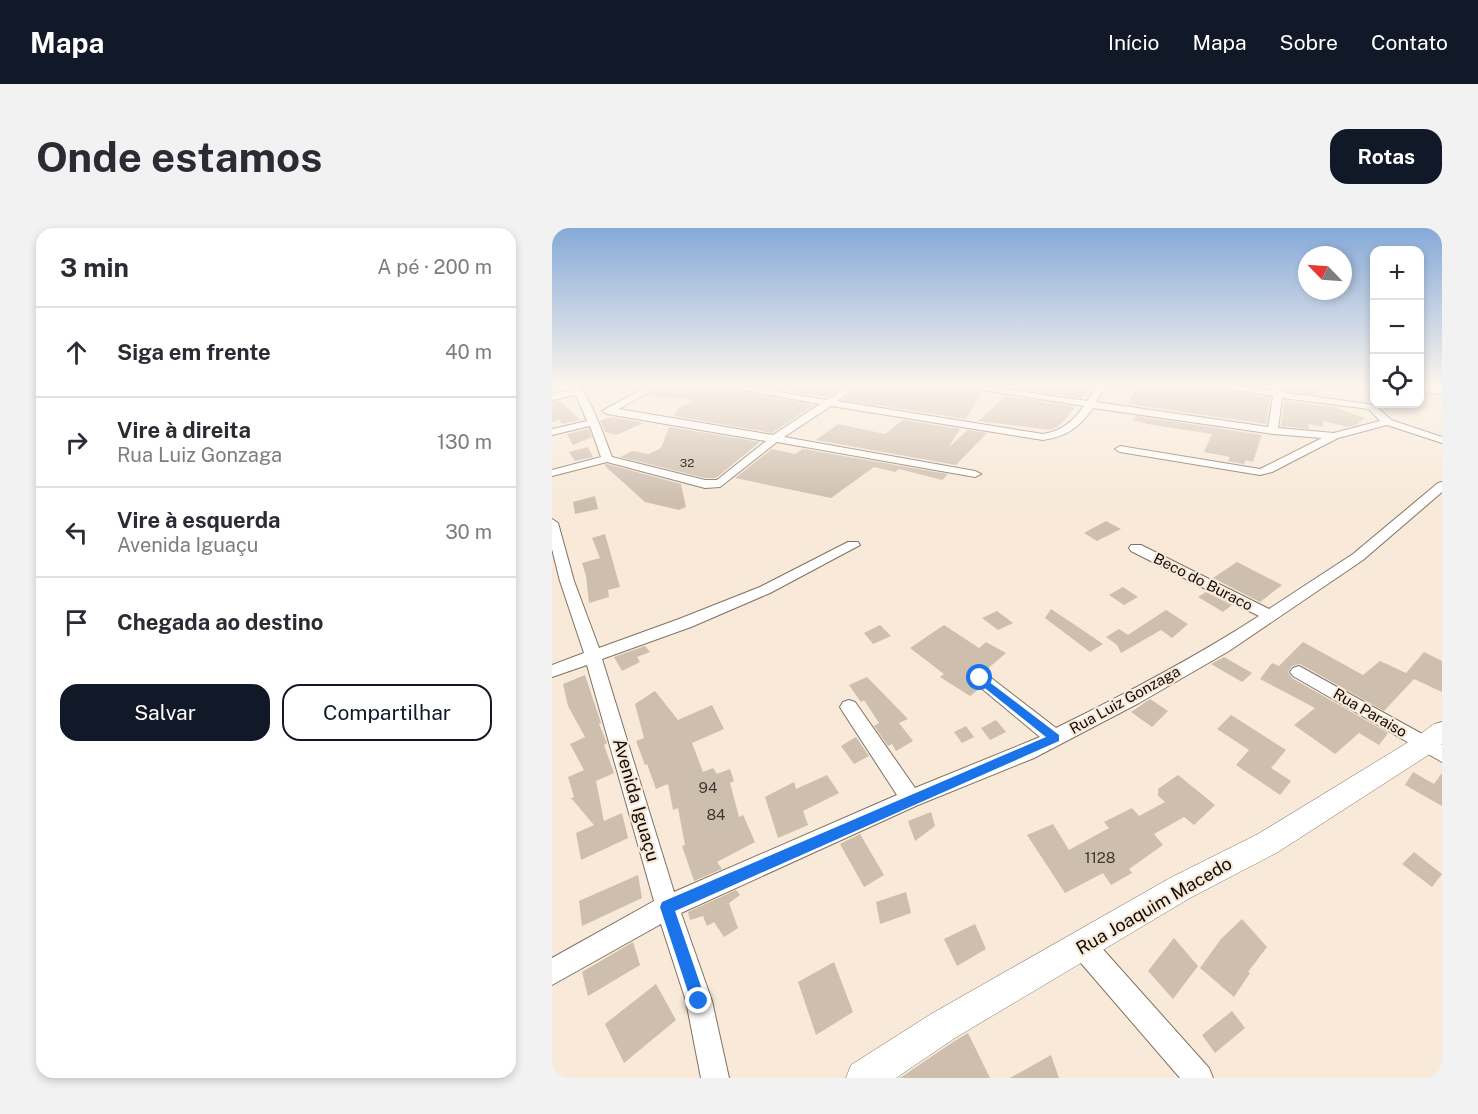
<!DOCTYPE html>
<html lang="pt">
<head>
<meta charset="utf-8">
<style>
  body { margin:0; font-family:"Public Sans",sans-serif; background:#f2f2f3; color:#2b2b33 }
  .controls { position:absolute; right:18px; top:18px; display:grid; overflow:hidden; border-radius:12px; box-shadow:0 3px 9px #0003 }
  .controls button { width:54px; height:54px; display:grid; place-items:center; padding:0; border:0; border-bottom:2px solid #e1e1e2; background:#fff; color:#2b2b33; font:30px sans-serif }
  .compass { position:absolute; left:746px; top:18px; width:54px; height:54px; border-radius:50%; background:#fff; box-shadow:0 3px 9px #0003; rotate:295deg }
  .stop { position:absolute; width:18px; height:18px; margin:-14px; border:4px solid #1a73e8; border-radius:50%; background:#fff }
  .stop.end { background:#1a73e8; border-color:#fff; box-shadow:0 2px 6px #0008 }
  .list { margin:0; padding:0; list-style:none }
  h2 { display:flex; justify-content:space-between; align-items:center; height:78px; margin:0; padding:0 24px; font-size:26px }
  h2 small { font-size:20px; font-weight:400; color:#7c7c81 }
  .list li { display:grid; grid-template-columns:39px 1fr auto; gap:18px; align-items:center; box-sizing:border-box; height:90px; padding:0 24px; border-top:2px solid #e1e1e2 }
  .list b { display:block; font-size:22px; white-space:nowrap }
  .list p { margin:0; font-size:20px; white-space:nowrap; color:#7c7c81 }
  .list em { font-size:20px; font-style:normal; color:#7c7c81 }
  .actions { display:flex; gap:12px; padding:18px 24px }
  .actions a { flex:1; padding:14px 0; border:2px solid #111827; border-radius:18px; text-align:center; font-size:21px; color:#111827 }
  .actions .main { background:#111827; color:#fff }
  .icon { flex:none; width:33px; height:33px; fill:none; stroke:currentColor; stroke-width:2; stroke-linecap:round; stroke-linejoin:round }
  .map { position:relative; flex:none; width:890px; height:850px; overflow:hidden; border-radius:18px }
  header { display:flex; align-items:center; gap:36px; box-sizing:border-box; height:84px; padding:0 30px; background:#111827; color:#fff }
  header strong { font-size:28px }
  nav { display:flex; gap:33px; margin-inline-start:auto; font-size:21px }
  .intro { display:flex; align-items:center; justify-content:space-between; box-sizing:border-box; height:144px; padding:0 36px }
  h1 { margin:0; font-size:42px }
  .button { padding:15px 27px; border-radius:18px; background:#111827; color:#fff; font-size:21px; font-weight:700 }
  main { display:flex; gap:36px; padding:0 36px }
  aside { flex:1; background:#fff; border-radius:18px; box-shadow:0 3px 9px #0003 }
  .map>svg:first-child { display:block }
</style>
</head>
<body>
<header>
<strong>Mapa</strong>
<nav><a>Início</a><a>Mapa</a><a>Sobre</a><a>Contato</a></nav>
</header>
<div class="intro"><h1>Onde estamos</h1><a class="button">Rotas</a></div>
<main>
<aside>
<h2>3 min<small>A pé · 200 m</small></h2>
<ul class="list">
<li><svg class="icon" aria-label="ahead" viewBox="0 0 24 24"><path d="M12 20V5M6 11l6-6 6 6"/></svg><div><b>Siga em frente</b></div><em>40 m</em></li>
<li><svg class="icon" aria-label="right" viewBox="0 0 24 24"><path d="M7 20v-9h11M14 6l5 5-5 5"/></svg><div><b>Vire à direita</b><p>Rua Luiz Gonzaga</p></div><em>130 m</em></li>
<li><svg class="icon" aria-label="left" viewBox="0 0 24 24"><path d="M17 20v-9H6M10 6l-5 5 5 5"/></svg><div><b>Vire à esquerda</b><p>Avenida Iguaçu</p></div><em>30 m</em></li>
<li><svg class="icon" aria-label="arrive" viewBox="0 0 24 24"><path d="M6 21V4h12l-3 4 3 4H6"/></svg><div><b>Chegada ao destino</b></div></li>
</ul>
<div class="actions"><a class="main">Salvar</a><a>Compartilhar</a></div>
</aside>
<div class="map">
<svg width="890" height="850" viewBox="0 0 890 850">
  <rect width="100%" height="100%" fill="#f8e9d8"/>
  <path fill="#cdbeae" d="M 111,157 L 136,157 L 186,163 L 262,177 L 220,205 L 122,188 L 125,181 L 142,172 L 94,168 Z
    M 201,157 L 293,157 L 274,169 Z
    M 309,157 L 398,157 L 430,164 L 414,191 L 291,172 Z
    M 466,157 L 507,157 L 535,162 L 530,170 L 462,160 Z
    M 586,157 L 651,157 L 718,170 L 714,196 L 575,176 Z
    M 732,157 L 749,157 L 766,159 L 764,167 L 732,162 Z
    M 454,168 L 524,179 L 507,198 L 498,202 L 426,193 Z
    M 8,173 L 28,192 L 10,196 L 7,192 L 0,194 L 0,174 Z
    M 732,173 L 782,179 L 813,190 L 804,197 L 796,199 L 771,193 L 771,199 L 756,196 L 757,201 L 729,198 Z
    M 584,188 L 710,207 L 701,234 L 694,232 L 692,236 L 676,233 L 678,229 L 652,224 L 660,206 L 595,196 L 581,192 Z
    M 59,189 L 87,194 L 91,195 L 65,207 L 53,204 L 48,193 Z
    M 351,192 L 408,201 L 396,220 L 416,202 L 435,205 L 404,237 L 264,212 L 286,196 L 333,206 Z
    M 117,199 L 208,214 L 164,250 L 153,250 L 68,229 L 80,223 L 97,226 L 109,220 Z
    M 37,201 L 40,209 L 21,217 L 15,206 Z
    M 36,219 L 41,229 L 23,233 L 17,224 Z
    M 220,221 L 243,226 L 251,221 L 396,246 L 390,252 L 347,241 L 343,244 L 322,239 L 279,270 L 183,250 Z
    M 55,236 L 129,256 L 134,279 L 127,282 L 93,274 L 52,237 Z
    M 43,268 L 46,281 L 23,286 L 21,274 Z
    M 554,293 L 569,301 L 545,313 L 532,305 Z
    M 53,306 L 68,359 L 56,362 L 57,369 L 37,375 L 34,348 L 30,335 L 48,330 L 40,310 Z
    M 685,334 L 730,357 L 708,374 L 661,350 Z
    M 571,359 L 586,369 L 572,377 L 557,367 Z
    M 654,364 L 680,377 L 671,384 L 646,369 Z
    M 499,381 L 535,405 L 551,416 L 538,424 L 493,390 Z
    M 614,382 L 636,396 L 620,410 L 609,402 L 569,425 L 565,417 L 554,409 L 567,401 L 576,407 Z
    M 445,383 L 461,395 L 446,402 L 430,390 Z
    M 328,397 L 339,408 L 321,416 L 312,405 Z
    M 392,397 L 427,420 L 434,414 L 454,425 L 433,443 L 427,442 L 420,445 L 417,451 L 427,461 L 418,468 L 388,449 L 392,446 L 358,420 Z
    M 751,414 L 811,447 L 828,433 L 854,445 L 872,424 L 890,433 L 890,464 L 862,451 L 832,483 L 748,436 L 740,438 L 736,444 L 740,450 L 836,505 L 827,517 L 807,505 L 783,526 L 742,497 L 763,480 L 708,451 L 720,435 L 727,438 Z
    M 93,418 L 98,424 L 85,429 L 88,434 L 70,443 L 62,429 Z
    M 672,429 L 700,445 L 690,454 L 659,436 Z
    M 33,447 L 49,495 L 47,496 L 55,515 L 52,517 L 62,545 L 44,553 L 52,593 L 70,585 L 76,610 L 29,632 L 24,605 L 42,597 L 19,570 L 22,569 L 16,549 L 32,542 L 18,516 L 33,509 L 16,478 L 11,456 Z
    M 315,449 L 356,491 L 347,495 L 361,513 L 344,523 L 340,516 L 336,518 L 322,498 L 327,495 L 312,472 L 309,474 L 297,457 Z
    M 103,463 L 126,492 L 160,477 L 172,501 L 140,515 L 151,544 L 161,540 L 165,546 L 178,541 L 182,553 L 178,555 L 187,589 L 191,587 L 203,614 L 165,634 L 170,641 L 142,653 L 130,618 L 133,617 L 126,580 L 121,582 L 116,556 L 104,561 L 95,536 L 93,537 L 84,513 L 92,510 L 83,476 Z
    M 598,471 L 616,483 L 600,499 L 579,484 Z
    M 679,487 L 734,522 L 719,540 L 739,553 L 728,567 L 684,537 L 697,522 L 665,501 Z
    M 444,492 L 454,504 L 438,512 L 429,500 Z
    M 414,498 L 422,509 L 410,515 L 402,504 Z
    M 304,509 L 317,528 L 302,536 L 289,518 Z
    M 861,544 L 882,556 L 890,545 L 890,578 L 853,557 Z
    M 275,547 L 287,565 L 251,583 L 256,597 L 226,610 L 213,569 L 242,554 L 244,561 Z
    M 626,547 L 663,577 L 642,597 L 632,589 L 602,606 L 611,617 L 577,641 L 580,645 L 559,657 L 551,645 L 513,665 L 475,607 L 501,596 L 517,622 L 557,600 L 552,594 L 580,580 L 587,588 L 613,574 L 606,568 L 606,561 Z
    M 379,584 L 383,598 L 363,613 L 356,593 Z
    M 308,606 L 332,647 L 312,659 L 288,616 Z
    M 862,624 L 890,646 L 880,659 L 850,636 Z
    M 86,647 L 90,670 L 30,698 L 27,673 Z
    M 184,662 L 188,667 L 177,675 L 186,700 L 172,709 L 162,694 L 155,698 L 151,688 L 138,692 L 136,684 Z
    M 354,664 L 359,685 L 328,696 L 324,674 Z
    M 690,691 L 715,719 L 696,744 L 698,745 L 682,769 L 648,740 L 669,711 Z
    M 423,696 L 434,721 L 405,738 L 392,711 Z
    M 622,710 L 646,738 L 621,771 L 596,743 Z
    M 81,714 L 88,737 L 36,768 L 30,744 Z
    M 282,734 L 301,784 L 264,807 L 246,754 Z
    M 104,756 L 124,792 L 72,835 L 53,796 Z
    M 680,783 L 693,800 L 663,825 L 650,807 Z
    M 416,805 L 438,850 L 348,850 L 401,814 Z
    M 499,827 L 507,850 L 458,850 Z"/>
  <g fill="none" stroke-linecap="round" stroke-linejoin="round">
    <g stroke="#7f7264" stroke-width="2">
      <path id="minor" d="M 18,157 L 27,157 C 42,179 50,203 60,229 L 153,252 L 165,252 L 214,213 L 55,186 L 50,183 L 98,157 L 109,157 L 67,181 L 221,207 L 268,176 L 163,157 L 186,157 L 275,172 L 297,157 L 307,157 L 285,173 L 491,206 C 510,203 521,193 532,178 L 400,157 L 425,157 L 535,173 L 545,157 L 554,157 L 544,174 L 716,199 L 721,168 L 653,157 L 679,157 L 721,163 L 721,157 L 730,157 L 730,164 L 823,177 L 839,192 L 890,209 L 890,215 L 835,197 L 786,210 L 720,244 L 708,247 L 568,224 L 563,221 L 568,218 L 708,241 L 770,210 L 721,206 L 541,180 C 528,199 514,209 491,212 L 279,178 L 232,209 L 423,243 L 429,246 L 423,249 L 225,214 L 168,259 L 153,260 L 55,234 L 0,248 L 0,242 L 49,229 L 38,198 L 0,207 L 0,201 L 35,193 L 24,167 L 0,172 L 0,166 L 21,162 ZM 730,170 L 817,181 L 828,193 L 782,205 L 726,200 Z
        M 868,157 L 890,161 L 890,167 L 868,162 Z
        M 890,254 L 890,264 L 811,332 L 677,423 L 587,475 L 482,530 L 366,577 L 129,685 L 160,773 L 177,850 L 149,850 L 134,773 L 109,696 L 0,757 L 0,730 L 102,673 L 35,437 L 0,449 L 0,437 L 32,425 L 8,353 L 0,321 L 0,291 L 6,295 L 22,353 L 47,420 L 127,391 L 208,359 L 296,314 L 306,314 L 308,317 L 218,365 L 139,399 L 50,431 L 122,664 L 345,567 L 291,484 L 288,479 L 291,474 L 297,472 L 303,474 L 363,560 L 488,509 L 422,454 L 419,450 L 422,446 L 428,444 L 434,446 L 504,500 C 573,466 642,430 707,388 L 579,323 L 577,320 L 579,317 L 589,317 L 717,381 L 801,326 L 886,255 Z
        M 747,438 L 890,517 L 890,534 L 741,448 L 738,444 L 741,440 Z
        M 531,706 L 540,709 L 657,840 L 661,850 L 628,850 L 522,727 L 519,718 L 522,709 Z"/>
    </g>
    <g stroke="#7f7264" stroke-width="1">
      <path id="tertiary" d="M 890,494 L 890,516 L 881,524 L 726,624 L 638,670 L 403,810 L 344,850 L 294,850 L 299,837 L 379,786 L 618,650 L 706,606 L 863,510 L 882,496 Z"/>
    </g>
    <use href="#minor" fill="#fff" fill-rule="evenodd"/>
    <use href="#tertiary" fill="#fff" fill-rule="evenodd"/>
  </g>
  <linearGradient id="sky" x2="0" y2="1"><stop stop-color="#86aad8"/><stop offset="0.57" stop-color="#fcf5ed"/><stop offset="1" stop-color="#fcf5ed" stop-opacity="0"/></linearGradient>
  <rect width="890" height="276" fill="url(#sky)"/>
  <path fill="#1a73e8" d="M 428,447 L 507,507 L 507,513 L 123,683 L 154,773 L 152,779 L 147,781 L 141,779 L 108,679 L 110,674 L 494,509 L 424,453 L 423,450 Z"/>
  <g text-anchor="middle" stroke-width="4.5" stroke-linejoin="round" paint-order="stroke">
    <g font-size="12" fill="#403831">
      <text x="135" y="239">32</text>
    </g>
    <g font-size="15" fill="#110c07" stroke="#f8e9d8">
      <text transform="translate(651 354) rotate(27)" y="5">Beco do Buraco</text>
      <text transform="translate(573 472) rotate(-29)" y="5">Rua Luiz Gonzaga</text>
      <text transform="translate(818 485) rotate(30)" y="5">Rua Paraiso</text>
    </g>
    <g font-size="15" fill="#403831">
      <text x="156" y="565">94</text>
      <text x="164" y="592">84</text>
      <text x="548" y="635">1128</text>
    </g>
    <g font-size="18" fill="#110c07" stroke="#f8e9d8">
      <text transform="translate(84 572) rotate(74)" y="6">Avenida Iguaçu</text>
      <text transform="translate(602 678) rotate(-30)" y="6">Rua Joaquim Macedo</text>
    </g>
  </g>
</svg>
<div class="controls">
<button>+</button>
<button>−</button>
<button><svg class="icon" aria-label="locate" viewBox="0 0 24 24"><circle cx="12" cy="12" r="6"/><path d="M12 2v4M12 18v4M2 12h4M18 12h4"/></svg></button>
</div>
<svg class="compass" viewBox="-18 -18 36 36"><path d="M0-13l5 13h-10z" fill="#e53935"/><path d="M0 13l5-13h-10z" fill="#7c7c81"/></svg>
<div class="stop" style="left:428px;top:450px"></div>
<div class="stop end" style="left:147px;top:773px"></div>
</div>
</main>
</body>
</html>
